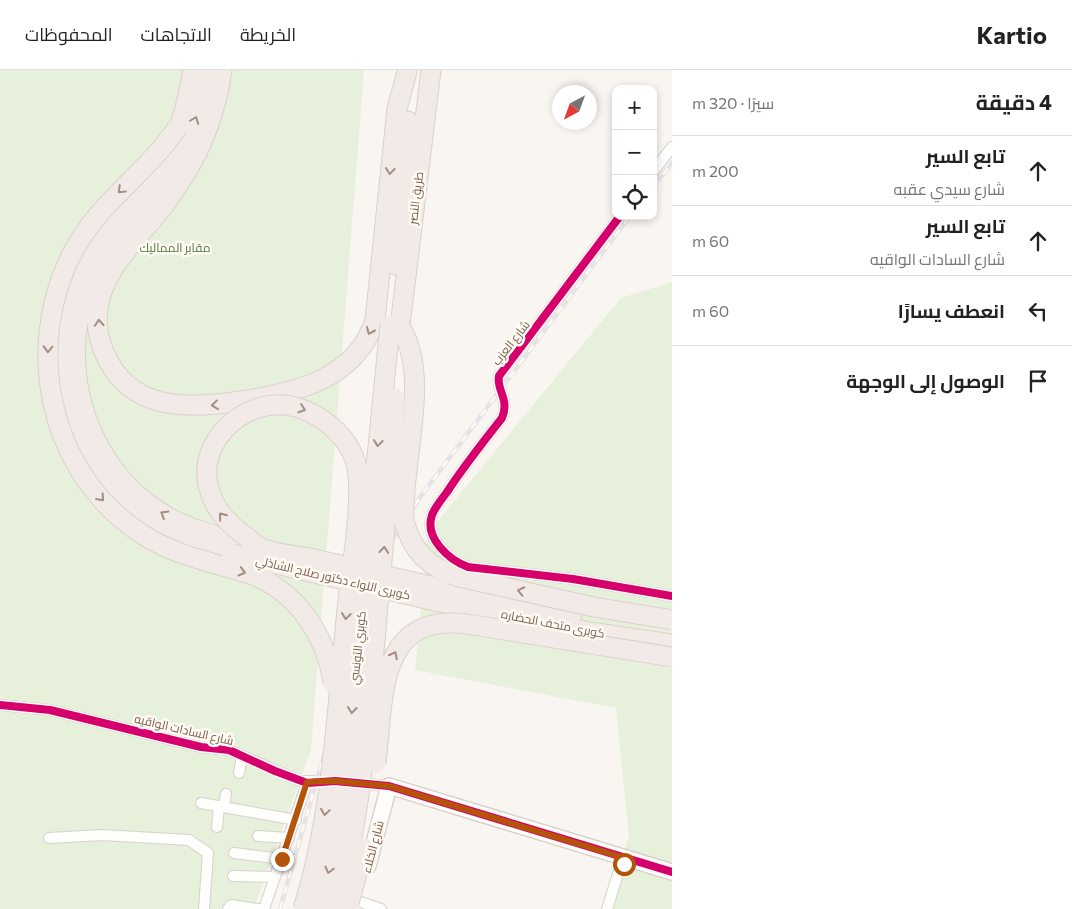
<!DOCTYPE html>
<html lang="ar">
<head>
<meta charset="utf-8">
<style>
  body { margin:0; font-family:Commissioner,Cairo,sans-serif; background:#f2f2f2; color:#222; direction:rtl }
  .controls { position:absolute; right:15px; top:15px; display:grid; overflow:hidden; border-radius:10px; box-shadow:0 2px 8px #0003 }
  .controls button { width:45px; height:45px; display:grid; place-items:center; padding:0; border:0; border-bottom:1px solid #e0e0e0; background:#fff; color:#222; font:25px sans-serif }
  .compass { position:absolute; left:552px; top:15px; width:45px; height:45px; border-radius:50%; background:#fff; box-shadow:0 2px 8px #0003; rotate:221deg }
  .stop { position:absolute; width:15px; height:15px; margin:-11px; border:4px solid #b45309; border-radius:50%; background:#fff }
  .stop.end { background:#b45309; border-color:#fff; box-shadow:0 1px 5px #0008 }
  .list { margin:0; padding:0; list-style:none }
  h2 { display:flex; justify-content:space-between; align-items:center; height:65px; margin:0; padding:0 20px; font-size:21px }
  h2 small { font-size:16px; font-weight:400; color:#767676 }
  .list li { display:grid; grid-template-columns:32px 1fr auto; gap:15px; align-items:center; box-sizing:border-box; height:70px; padding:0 20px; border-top:1px solid #e0e0e0 }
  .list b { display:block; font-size:19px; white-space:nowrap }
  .list p { margin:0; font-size:16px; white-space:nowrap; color:#767676 }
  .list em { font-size:16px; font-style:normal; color:#767676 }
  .icon { flex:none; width:28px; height:28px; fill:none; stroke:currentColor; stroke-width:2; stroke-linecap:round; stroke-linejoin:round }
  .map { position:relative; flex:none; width:672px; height:839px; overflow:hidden; direction:ltr }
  header { display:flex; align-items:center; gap:30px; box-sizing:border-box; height:70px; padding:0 25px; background:#fff; border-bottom:1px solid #e0e0e0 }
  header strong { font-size:24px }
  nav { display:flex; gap:28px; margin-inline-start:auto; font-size:18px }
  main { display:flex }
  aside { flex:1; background:#fff }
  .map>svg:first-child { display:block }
</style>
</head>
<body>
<header>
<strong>Kartio</strong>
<nav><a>الخريطة</a><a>الاتجاهات</a><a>المحفوظات</a></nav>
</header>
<main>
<aside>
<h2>4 دقيقة<small>سيرًا · 320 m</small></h2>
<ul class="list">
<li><svg class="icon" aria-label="ahead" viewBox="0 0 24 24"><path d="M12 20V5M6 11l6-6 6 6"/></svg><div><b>تابع السير</b><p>شارع سيدي عقبه</p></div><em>200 m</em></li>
<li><svg class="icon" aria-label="ahead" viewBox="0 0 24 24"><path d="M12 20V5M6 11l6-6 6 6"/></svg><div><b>تابع السير</b><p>شارع السادات الواقيه</p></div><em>60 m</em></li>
<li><svg class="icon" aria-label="left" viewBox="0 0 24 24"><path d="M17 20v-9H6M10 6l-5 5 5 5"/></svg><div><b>انعطف يسارًا</b></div><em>60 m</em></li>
<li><svg class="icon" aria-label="arrive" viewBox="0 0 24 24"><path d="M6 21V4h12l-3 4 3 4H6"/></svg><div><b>الوصول إلى الوجهة</b></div></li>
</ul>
</aside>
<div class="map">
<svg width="672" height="839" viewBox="0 0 672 839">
  <rect width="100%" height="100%" fill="#f9f5f0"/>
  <path fill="#e7f0db" d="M 0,0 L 364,0 L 311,679 L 254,839 L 0,839 Z
    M 672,212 L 672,839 L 607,839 L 629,766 L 616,638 L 415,600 L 428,463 L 621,228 Z"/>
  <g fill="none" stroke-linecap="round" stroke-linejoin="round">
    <g stroke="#d7d1cb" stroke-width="12">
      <path id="street" d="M 653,102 L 672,77
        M 620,146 L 499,306 C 496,320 510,329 502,348 C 483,372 464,396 447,422 C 442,429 435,437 432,445 C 424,468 449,490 468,497 L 573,509 L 672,526
        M 0,635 L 50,640 L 201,677 L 229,680 L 300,711 L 333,711
        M 239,703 L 242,686
        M 357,713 L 389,716
        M 201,733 L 296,750
        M 224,737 L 226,724
        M 217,757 L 219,736
        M 258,766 L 289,768
        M 49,768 L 102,765 L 189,770 L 208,783 L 204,839
        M 234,783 L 282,789
        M 233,806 L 275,807
        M 358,831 L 381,839
        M 228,839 L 231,835 L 258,839
        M 264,839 L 307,713
        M 607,839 L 618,804 L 628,789"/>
    </g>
    <g stroke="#d9d2cb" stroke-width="18">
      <path id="secondary" d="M 368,796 L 389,716 L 672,802"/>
    </g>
    <g stroke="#dad1cc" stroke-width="21">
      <path id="highway" d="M 193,0 C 188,30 180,64 164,90 C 141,129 102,156 81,198 C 37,287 71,401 154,454 C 178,470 205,477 232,484
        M 208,0 C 205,43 182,91 155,124 C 137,146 116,163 101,187 C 51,274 76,391 163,444 C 192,462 226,468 259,477
        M 222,0 C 217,36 206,69 188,99 C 179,114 169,130 158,143 C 124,184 80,223 104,282 C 129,342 188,339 241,331 C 296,323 356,309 375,250 L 397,39 L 407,2
        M 395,195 L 408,51
        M 400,256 L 431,0
        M 439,518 L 572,545
        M 435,531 L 590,562 L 672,574"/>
    </g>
    <use href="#street" stroke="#fefefd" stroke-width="10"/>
    <use href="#secondary" stroke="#fefefd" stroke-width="15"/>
    <use href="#highway" stroke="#f2eae7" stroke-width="19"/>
    <g stroke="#e6e3e7" stroke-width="4.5">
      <path id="rail" d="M 653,117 L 672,93
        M 280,839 L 326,678 L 342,547 L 421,426 L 630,146"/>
    </g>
    <use href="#rail" stroke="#fffaf3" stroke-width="2.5" stroke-dasharray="8" stroke-linecap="butt"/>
    <g stroke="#dad1cc" stroke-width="21" stroke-linecap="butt">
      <path id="highway-bridge" d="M 177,58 C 147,103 98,133 73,182 C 22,279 50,407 145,466 C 177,486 211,492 247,503 C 296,519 326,565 333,613
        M 400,256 C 432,308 401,392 404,451 C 412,481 429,498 459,507 L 594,537 L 672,550
        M 232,484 L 435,531
        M 376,693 C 384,630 376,542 467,554 L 672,587
        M 349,833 L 364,778
        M 303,839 C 334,740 337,633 348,530 C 352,495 364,425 356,393 C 348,366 323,345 296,337 C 270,330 242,340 224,360 C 192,397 208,440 244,465 C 249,469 254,474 259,477 C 274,484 294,485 310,488 C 353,498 396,508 439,518
        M 317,839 L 336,772 L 345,710 L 390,255
        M 334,839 C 359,759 364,686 372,604 C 380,512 389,420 395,328"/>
    </g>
    <use href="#highway-bridge" stroke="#f2eae7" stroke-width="19"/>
    <g stroke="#fffaf3" stroke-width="11">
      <path id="cycleway" d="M 620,146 L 499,306 C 496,320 510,329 502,348 C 483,372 464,396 447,422 C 442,429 435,437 432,445 C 424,468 449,490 468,497 L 573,509 L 672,526
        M 0,635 L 50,640 L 201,677 L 229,680 L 275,701 L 307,713 L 335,711 L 389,716 L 672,802"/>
    </g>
    <use href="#cycleway" stroke="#d6006c" stroke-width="8"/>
  </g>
  <defs><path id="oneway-chevron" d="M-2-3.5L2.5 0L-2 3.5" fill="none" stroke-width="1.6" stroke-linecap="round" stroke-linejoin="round" transform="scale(1.25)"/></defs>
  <g stroke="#a48e83">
    <use href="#oneway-chevron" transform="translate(195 50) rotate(-69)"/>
    <use href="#oneway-chevron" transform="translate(390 101) rotate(97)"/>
    <use href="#oneway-chevron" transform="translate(121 120) rotate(136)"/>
    <use href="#oneway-chevron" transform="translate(99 253) rotate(-94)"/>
    <use href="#oneway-chevron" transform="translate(370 261) rotate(114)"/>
    <use href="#oneway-chevron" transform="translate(48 279) rotate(92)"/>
    <use href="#oneway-chevron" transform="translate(215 335) rotate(174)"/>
    <use href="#oneway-chevron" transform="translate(302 339) rotate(19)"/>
    <use href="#oneway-chevron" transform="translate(378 373) rotate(96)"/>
    <use href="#oneway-chevron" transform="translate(101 428) rotate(48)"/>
    <use href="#oneway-chevron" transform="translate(164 444) rotate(-149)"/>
    <use href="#oneway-chevron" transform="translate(222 446) rotate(-128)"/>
    <use href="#oneway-chevron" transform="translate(384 480) rotate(-85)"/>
    <use href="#oneway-chevron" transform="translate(242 502) rotate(16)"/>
    <use href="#oneway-chevron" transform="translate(521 521) rotate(-168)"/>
    <use href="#oneway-chevron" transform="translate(346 546) rotate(96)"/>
    <use href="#oneway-chevron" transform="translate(394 585) rotate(-63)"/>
    <use href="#oneway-chevron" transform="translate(352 640) rotate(96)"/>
    <use href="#oneway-chevron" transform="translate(325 742) rotate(98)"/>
    <use href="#oneway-chevron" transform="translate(329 800) rotate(105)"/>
  </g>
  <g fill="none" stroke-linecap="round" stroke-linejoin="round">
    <path stroke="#b45309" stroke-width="6" d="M 282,789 L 307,712 L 335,711 L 389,716 L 628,789 L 624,794"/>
  </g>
  <g text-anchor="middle" stroke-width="5" stroke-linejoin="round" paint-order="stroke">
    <g font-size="12" fill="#7a5c4d" stroke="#fffaf3">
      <text transform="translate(416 128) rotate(-83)" y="4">طريق النصر</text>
      <text transform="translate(511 273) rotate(-52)" y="4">شارع العزب</text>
      <text transform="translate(333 508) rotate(13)" y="4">كوبرى اللواء دكتور صلاح الشاذلي</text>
      <text transform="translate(553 554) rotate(11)" y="4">كوبرى متحف الحضاره</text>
      <text transform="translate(358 578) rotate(-84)" y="4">كوبري التونسي</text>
      <text transform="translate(184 660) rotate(13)" y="4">شارع السادات الواقيه</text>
      <text transform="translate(373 777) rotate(-75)" y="4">شارع الخلاء</text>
    </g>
    <g font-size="12" fill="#537a41" stroke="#fffaf3">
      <text x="175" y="182">مقابر المماليك</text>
    </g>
  </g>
</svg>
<div class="controls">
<button>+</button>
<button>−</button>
<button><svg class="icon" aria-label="locate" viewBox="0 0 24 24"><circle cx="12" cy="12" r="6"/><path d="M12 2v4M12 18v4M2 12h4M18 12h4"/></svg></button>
</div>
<svg class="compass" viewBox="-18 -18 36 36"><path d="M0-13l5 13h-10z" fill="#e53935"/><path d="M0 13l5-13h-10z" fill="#767676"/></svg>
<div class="stop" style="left:624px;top:794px"></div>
<div class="stop end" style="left:282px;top:789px"></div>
</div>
</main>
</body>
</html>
